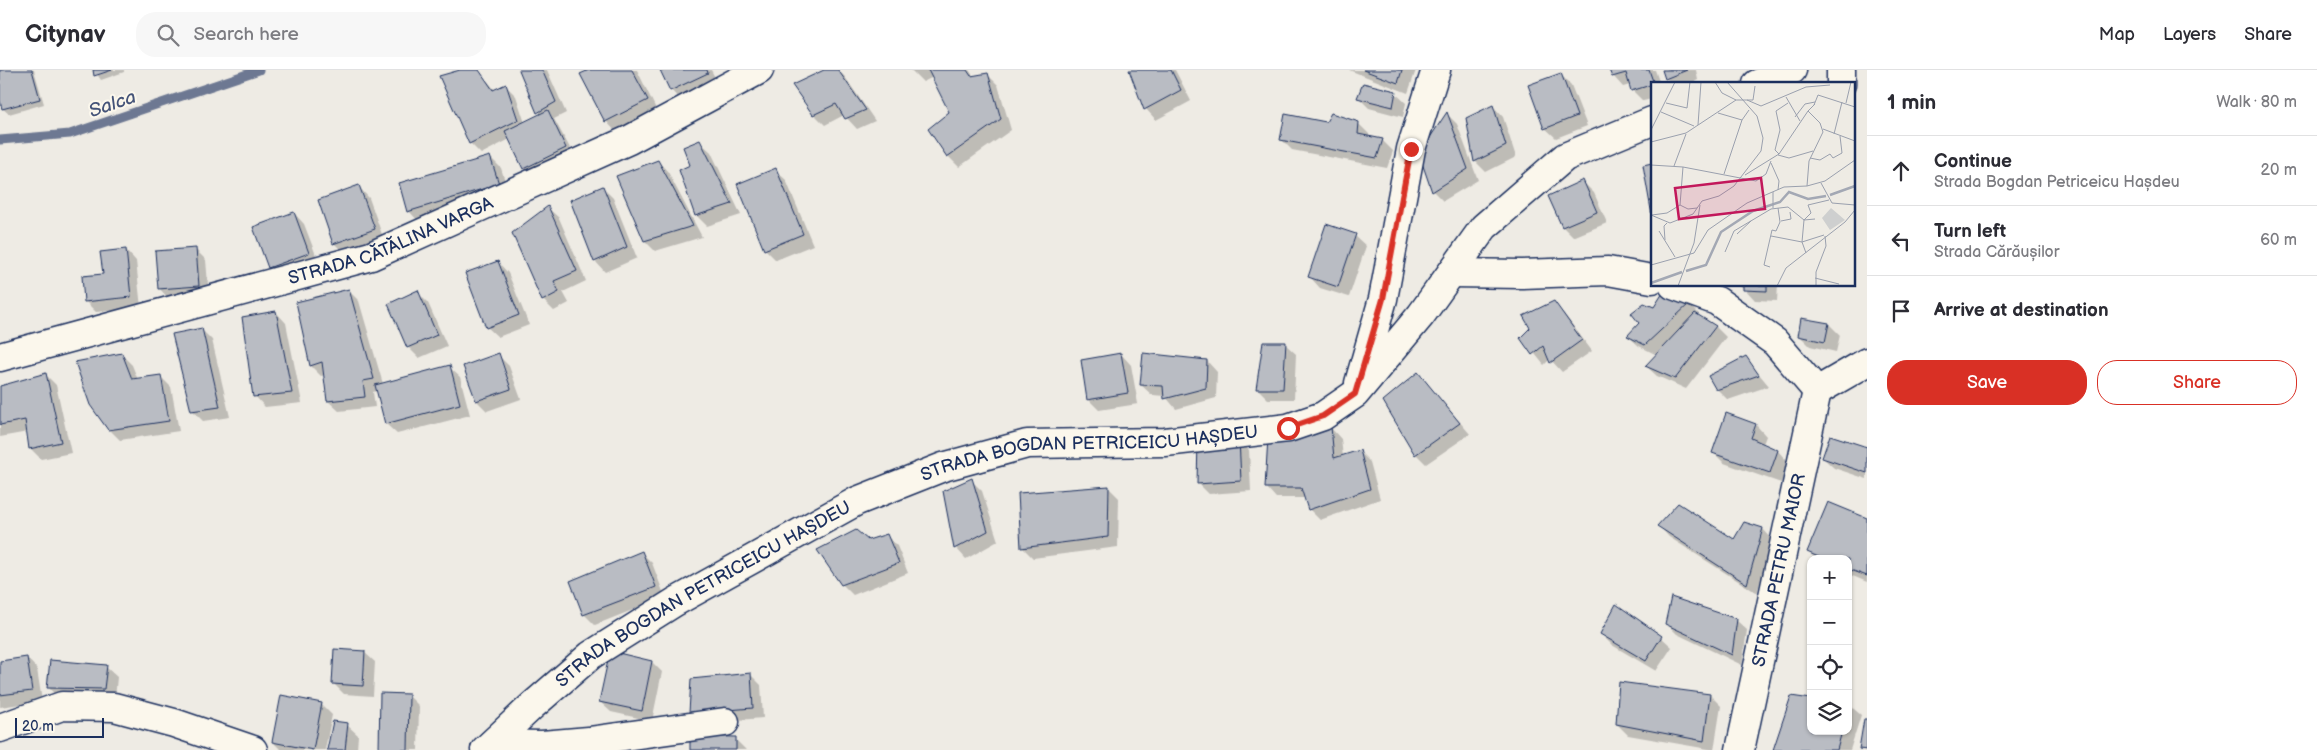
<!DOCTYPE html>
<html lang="en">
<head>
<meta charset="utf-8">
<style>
  body { margin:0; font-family:"Balsamiq Sans",sans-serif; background:#f7f7f7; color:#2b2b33 }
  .controls { position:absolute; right:15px; bottom:15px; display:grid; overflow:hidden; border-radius:10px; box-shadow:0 1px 4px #0004 }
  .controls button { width:45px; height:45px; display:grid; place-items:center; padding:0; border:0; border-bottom:1px solid #e1e1e2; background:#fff; color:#2b2b33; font:25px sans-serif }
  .scale { position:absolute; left:15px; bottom:12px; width:89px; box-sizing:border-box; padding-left:5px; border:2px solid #1b2f5e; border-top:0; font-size:14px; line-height:18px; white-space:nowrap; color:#1b2f5e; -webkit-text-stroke:4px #fbf7ec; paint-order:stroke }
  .stop { position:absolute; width:15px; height:15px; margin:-11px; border:4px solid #d93025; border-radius:50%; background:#fff }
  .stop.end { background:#d93025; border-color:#fff; box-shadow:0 1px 5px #0008 }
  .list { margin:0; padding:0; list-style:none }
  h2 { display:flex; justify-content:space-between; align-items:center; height:65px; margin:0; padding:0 20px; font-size:21px }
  h2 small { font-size:16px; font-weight:400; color:#7c7c81 }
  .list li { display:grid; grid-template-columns:32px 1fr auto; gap:15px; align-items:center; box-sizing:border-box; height:70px; padding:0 20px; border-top:1px solid #e1e1e2 }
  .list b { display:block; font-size:19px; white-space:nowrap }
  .list p { margin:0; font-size:16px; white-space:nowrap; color:#7c7c81 }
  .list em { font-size:16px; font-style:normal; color:#7c7c81 }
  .actions { display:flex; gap:10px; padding:15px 20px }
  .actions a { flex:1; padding:11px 0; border:1px solid #d93025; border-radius:20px; text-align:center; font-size:18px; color:#d93025 }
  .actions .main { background:#d93025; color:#fff }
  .icon { flex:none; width:28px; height:28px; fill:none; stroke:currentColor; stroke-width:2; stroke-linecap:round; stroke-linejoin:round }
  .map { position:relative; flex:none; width:1867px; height:680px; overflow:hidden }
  header { display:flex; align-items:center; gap:30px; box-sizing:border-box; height:70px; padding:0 25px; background:#fff; border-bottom:1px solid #e1e1e2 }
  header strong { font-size:24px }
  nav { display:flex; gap:28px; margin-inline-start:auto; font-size:18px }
  .search { width:350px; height:45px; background:#f7f7f7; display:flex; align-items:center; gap:12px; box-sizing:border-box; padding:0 18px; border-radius:20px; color:#7c7c81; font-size:19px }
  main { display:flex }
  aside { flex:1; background:#fff }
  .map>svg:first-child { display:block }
</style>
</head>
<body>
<header>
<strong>Citynav</strong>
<div class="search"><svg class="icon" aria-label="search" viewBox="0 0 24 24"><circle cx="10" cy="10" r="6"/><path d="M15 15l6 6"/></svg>Search here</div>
<nav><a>Map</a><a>Layers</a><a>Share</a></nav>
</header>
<main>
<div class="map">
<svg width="1867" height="680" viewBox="0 0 1867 680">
  <rect width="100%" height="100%" fill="#eeebe4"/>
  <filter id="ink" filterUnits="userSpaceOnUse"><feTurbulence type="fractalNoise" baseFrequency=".02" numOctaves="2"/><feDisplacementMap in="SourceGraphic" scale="10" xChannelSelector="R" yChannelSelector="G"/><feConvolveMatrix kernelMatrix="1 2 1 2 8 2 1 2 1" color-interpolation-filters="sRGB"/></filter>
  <g filter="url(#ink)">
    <path fill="#0003" d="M 0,0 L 34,0 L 44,34 L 9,44 L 3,39 L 0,27 Z
      M 94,0 L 124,0 L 124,2 L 101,10 Z
      M 465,0 L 478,0 L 495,20 L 505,15 L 516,26 L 525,53 L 541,45 L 520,0 L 547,0 L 566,43 L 554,49 L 576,89 L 534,109 L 524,98 L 510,69 L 481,84 L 470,73 Z
      M 591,0 L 637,0 L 657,41 L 616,62 L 606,51 Z
      M 661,0 L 711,0 L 718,13 L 681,31 L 671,20 Z
      M 827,0 L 838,0 L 845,7 L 875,51 L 857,59 L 844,45 L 825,55 L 814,44 L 794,15 Z
      M 911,0 L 969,0 L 974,7 L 988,5 L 998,15 L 1011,60 L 959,97 L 948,86 L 951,42 L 933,7 L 923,12 Z
      M 1130,0 L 1175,0 L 1191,31 L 1156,50 L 1146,39 Z
      M 1349,0 L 1416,0 L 1408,23 Z
      M 1611,0 L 1655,0 L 1660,14 L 1652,14 L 1652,29 L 1643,31 L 1632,20 L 1630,15 L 1623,17 L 1613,6 Z
      M 1663,0 L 1696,0 L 1698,10 L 1690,14 L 1672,14 L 1666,8 Z
      M 1560,4 L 1571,15 L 1587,56 L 1556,68 L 1545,58 Z
      M 1395,23 L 1406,33 L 1403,47 L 1369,38 L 1358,27 Z
      M 1493,36 L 1503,47 L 1516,87 L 1486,102 L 1475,91 Z
      M 1447,44 L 1457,54 L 1478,110 L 1443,131 L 1433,121 Z
      M 1326,53 L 1358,53 L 1369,64 L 1369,67 L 1382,70 L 1393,81 L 1387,98 L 1292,80 L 1281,69 Z
      M 700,72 L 711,82 L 741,145 L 707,156 L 696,145 L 692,95 Z
      M 490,87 L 501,98 L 509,124 L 419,152 L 409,141 Z
      M 658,91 L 668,102 L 702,167 L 655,181 L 645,171 Z
      M 775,100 L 786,110 L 813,175 L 776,190 L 765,179 Z
      M 1583,112 L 1594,123 L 1607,153 L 1573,167 L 1563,157 L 1550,127 Z
      M 359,117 L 369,128 L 384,170 L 345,184 L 334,173 Z
      M 603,118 L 613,128 L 637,188 L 605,202 L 595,191 Z
      M 548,138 L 559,148 L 586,211 L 563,222 L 569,233 L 554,241 L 543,230 Z
      M 294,143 L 304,154 L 319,193 L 280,208 L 269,197 Z
      M 1355,166 L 1366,176 L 1349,227 L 1320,218 L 1310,207 Z
      M 195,179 L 206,190 L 209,226 L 169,229 L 159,218 Z
      M 126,180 L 136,191 L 141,238 L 96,242 L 85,231 L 104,205 Z
      M 498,192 L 508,203 L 529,255 L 498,267 L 487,257 Z
      M 1738,215 L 1778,215 L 1777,231 L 1755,230 L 1744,218 Z
      M 348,220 L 359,231 L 383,314 L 449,297 L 460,307 L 470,345 L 397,364 L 386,354 L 377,321 L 373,322 L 375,337 L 339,341 L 328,331 L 325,305 L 321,306 L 311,296 L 297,233 Z
      M 417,222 L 428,233 L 447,276 L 419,288 L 408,277 Z
      M 1553,233 L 1564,244 L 1592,281 L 1562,302 L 1550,289 L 1544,295 L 1522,268 Z
      M 1689,234 L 1699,244 L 1697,246 L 1716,257 L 1726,267 L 1686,319 L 1657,306 L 1646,296 L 1657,285 L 1639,276 L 1628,266 L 1655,239 Z
      M 276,242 L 286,253 L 302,333 L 265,337 L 255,326 Z
      M 1802,250 L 1829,254 L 1840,265 L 1836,282 L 1810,276 L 1799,265 Z
      M 201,259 L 212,270 L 230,347 L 203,351 L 192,340 Z
      M 1285,274 L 1296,284 L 1294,329 L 1268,329 L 1257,318 Z
      M 1121,284 L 1131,295 L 1138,334 L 1099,340 L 1089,330 L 1082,291 Z
      M 122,285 L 132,295 L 138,310 L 161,307 L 171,317 L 179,361 L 120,370 L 109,359 Z
      M 498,285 L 509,296 L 521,329 L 487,341 L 477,331 Z
      M 1745,287 L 1769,316 L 1728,330 L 1717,319 Z
      M 1207,291 L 1217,302 L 1216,328 L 1176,339 L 1165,326 L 1152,325 L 1141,315 Z
      M 1418,303 L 1470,364 L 1426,394 L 1416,384 Z
      M 46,305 L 56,315 L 71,383 L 41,389 L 30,378 L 28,362 L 0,367 L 0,317 Z
      M 1756,355 L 1766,366 L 1763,374 L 1778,381 L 1788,392 L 1781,413 L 1724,393 L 1713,382 Z
      M 1331,358 L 1341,369 L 1343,387 L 1360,382 L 1370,392 L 1380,429 L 1320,450 L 1309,439 L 1305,428 L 1276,428 L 1266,417 Z
      M 1238,370 L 1249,380 L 1251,421 L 1209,424 L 1198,413 Z
      M 1867,379 L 1867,409 L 1834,398 L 1823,388 Z
      M 971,410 L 982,421 L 998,471 L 966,489 L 956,478 L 944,422 Z
      M 1109,418 L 1119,428 L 1118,477 L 1033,488 L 1022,477 Z
      M 1867,449 L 1867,512 L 1848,504 L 1848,489 L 1816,489 L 1809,482 Z
      M 1744,453 L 1763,459 L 1773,470 L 1757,523 L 1669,467 L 1659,456 L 1734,471 Z
      M 886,465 L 897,476 L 908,503 L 853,525 L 842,514 L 868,472 Z
      M 642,483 L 652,493 L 665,527 L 595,555 L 584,544 Z
      M 1736,550 L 1747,560 L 1742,595 L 1677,564 L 1666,553 Z
      M 1601,564 L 1661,567 L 1672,577 L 1656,601 L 1612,575 Z
      M 364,582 L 375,592 L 373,626 L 344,624 L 333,613 Z
      M 27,588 L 37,599 L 42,631 L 0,637 L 0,592 Z
      M 652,592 L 662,602 L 652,651 L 611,642 L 600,632 Z
      M 106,597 L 117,607 L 115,629 L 59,629 L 49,618 Z
      M 750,604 L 761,615 L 763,648 L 700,653 L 690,642 Z
      M 1620,613 L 1710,625 L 1721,636 L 1714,680 L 1628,665 L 1617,654 Z
      M 408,625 L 419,636 L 418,680 L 380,680 Z
      M 282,627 L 322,635 L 332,645 L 325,680 L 281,680 L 273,672 Z
      M 1848,634 L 1861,645 L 1850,680 L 1774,680 L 1811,661 L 1848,661 Z
      M 347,655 L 358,665 L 357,680 L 328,680 Z
      M 735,669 L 746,680 L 691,680 Z"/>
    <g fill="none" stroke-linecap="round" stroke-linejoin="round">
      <path stroke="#6d7892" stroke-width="9" d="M 0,70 L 70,64 L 259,0"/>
    </g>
    <path fill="#b9bcc3" stroke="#1b2f5e" d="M 0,0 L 32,0 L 40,29 L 2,39 L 0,31 Z
      M 93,0 L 112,0 L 94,6 Z
      M 460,0 L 479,0 L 493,20 L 506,14 L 518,50 L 469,74 L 439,6 Z
      M 519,0 L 542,0 L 556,32 L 537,43 Z
      M 589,0 L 632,0 L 648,30 L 605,52 L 580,4 Z
      M 660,0 L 707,0 L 708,3 L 670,21 Z
      M 824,0 L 838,0 L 866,40 L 845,49 L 836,34 L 813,45 L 792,15 Z
      M 928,0 L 967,0 L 971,6 L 988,3 L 1001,49 L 947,87 L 928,59 L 949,42 Z
      M 1129,0 L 1171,0 L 1181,20 L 1144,40 Z
      M 1363,0 L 1402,0 L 1398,13 Z
      M 1609,0 L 1649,0 L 1654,14 L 1631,21 L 1626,3 L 1612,7 Z
      M 1662,0 L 1687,0 L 1665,9 Z
      M 1561,3 L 1577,46 L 1544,59 L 1528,15 Z
      M 1363,13 L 1396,21 L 1393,37 L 1357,28 Z
      M 1493,35 L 1506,76 L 1474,92 L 1466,48 Z
      M 548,40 L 566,78 L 523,99 L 505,61 Z
      M 1447,42 L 1468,99 L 1432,122 L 1419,84 Z
      M 1331,43 L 1359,52 L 1358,64 L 1383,69 L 1377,88 L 1280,70 L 1285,44 L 1326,52 Z
      M 700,70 L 732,134 L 695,146 L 679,100 L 690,95 L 683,77 Z
      M 490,86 L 499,114 L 407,142 L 399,113 Z
      M 658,90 L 693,156 L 644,171 L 616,106 Z
      M 1652,93 L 1652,146 L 1643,95 Z
      M 776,98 L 803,164 L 764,180 L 737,114 Z
      M 1583,110 L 1597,142 L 1562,157 L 1548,126 Z
      M 359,115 L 375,159 L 333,174 L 318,130 Z
      M 603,116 L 627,177 L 594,192 L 570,130 Z
      M 548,136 L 577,201 L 554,211 L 559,222 L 542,231 L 512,163 Z
      M 294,142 L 309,183 L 268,198 L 253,157 Z
      M 1326,154 L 1356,164 L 1338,217 L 1308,207 Z
      M 196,178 L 199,216 L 158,219 L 155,181 Z
      M 126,179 L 131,227 L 84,232 L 82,206 L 103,204 L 100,182 Z
      M 498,191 L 519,245 L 486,258 L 465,203 Z
      M 1743,215 L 1767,215 L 1767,221 L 1743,220 Z
      M 1666,218 L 1690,233 L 1645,275 L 1627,266 L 1639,253 L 1631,243 L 1644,233 L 1654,237 Z
      M 349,219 L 374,309 L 363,311 L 365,327 L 327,331 L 322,292 L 310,296 L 296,232 Z
      M 418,220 L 437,265 L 407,278 L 388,234 Z
      M 1554,231 L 1582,270 L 1550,293 L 1543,276 L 1532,285 L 1520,268 L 1530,258 L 1523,246 Z
      M 276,241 L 292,323 L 253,327 L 242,247 Z
      M 1695,243 L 1716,256 L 1675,309 L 1645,296 Z
      M 1801,248 L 1829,253 L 1825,272 L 1798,266 Z
      M 202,258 L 220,337 L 191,341 L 172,264 Z
      M 1263,272 L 1286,272 L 1283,319 L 1256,319 Z
      M 122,283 L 132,309 L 161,305 L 169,351 L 108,360 L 90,335 L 75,292 Z
      M 499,283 L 511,319 L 476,331 L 463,296 Z
      M 1121,283 L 1128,323 L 1087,330 L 1081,290 Z
      M 1143,283 L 1207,290 L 1206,318 L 1164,329 L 1163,316 L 1140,315 Z
      M 1746,286 L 1759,305 L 1716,320 L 1708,306 Z
      M 450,295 L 460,334 L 385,354 L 375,315 Z
      M 1418,302 L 1460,353 L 1415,385 L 1383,331 Z
      M 46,303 L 61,372 L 29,379 L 25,350 L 0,355 L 0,316 Z
      M 1726,343 L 1756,354 L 1751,368 L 1778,380 L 1770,403 L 1712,383 Z
      M 1331,357 L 1334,388 L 1360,380 L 1370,419 L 1308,440 L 1301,418 L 1265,418 L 1268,367 Z
      M 1830,365 L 1867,377 L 1867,403 L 1822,388 Z
      M 1239,368 L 1241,411 L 1197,414 L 1198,369 Z
      M 972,408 L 988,461 L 954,479 L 943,421 Z
      M 1109,416 L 1108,467 L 1021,478 L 1018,423 Z
      M 1828,432 L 1867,448 L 1867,506 L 1848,499 L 1848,489 L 1823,489 L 1807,482 Z
      M 1678,433 L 1734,469 L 1744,452 L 1763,458 L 1747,514 L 1657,456 Z
      M 856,460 L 868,470 L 887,464 L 899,493 L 841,515 L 817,480 Z
      M 642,481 L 656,517 L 583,545 L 570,511 Z
      M 1671,527 L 1737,549 L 1732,585 L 1665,554 Z
      M 1616,534 L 1662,566 L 1646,591 L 1600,564 Z
      M 334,579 L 365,581 L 363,616 L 332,614 Z
      M 610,581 L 652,591 L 642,641 L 599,632 Z
      M 27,587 L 32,621 L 0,625 L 0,591 Z
      M 50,590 L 107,595 L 104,619 L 47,618 Z
      M 751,603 L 753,638 L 689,643 L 691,609 Z
      M 1619,612 L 1710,624 L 1704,671 L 1616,654 Z
      M 380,623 L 409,624 L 408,680 L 379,680 Z
      M 281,625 L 322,633 L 313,680 L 272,672 Z
      M 1791,626 L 1811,629 L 1811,661 L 1842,661 L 1837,680 L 1773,680 Z
      M 1864,649 L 1867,649 L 1867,680 L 1859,679 Z
      M 333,651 L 348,653 L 345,680 L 327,680 Z
      M 690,666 L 736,667 L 736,680 L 690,680 Z"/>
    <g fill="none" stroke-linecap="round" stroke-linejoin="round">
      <g stroke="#1b2f5e" stroke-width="31">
        <g id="street">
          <path d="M 1841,0 L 1841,14"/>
          <path d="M 1757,14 L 1792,0"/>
          <path d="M 1452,203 L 1522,204 L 1608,201 L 1652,209"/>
          <path d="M 1673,215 L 1717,231 L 1775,272 L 1817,321 L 1867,292"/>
          <path d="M 1359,313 L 1383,229 L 1411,79 L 1436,0"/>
          <path d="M 0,658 L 62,636 L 114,637 L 174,653 L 253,680"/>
          <path d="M 492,674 L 542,675 L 589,671 L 725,652"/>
          <path id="s1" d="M 485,680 L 532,636 L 591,585 L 675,532 L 857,431 L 943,397 L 1027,374 L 1165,372 L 1288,358 L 1323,346 L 1355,324 L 1421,245 L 1484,157 L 1565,87 L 1652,51"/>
          <path id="s2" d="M 1740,680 L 1817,321"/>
        </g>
      </g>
      <g stroke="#1b2f5e" stroke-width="31">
        <g id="secondary">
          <path id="s3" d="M 0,287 L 371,186 L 629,70 L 759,0"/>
        </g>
      </g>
      <use href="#street" stroke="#fbf7ec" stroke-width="28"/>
      <use href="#secondary" stroke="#fbf7ec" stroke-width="28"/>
    </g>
  </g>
  <g fill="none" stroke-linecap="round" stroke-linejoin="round" filter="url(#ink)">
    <path stroke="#d93025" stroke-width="6" d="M 1288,358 L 1323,346 L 1355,324 L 1383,229 L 1411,79"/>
  </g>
  <g text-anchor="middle" stroke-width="4" stroke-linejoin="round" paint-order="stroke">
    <g font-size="18" fill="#1b2f5e" stroke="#fbf7ec">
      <text dy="6" stroke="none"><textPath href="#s3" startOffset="408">STRADA CĂTĂLINA VARGA</textPath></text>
      <text dy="6" stroke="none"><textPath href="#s1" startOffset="690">STRADA BOGDAN PETRICEICU HAȘDEU</textPath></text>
      <text dy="6" stroke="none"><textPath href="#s2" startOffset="184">STRADA PETRU MAIOR</textPath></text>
      <text dy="6" stroke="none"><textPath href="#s1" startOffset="270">STRADA BOGDAN PETRICEICU HAȘDEU</textPath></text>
    </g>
    <g font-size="19" font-style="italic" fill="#445378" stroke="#fbf7ec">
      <text transform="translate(112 33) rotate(-19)" y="7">Salca</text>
    </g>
  </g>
  <g transform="translate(1651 12)">
    <rect width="204" height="204" fill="#eeebe4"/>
    <path d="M 180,126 L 194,138 L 179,148 L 171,136 Z" fill="#cecfcf"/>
    <path fill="none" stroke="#a3a8b4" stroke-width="2.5" d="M 179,113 L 204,104M 35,189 L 55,183 L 70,150 L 102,129 L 129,120 L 138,110 L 157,117 L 175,114M 0,201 L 31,190"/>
    <path fill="none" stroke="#9aa0ae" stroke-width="1" d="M 64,0 L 71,11 L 85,18M 135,15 L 149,39M 96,18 L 110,24 L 155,5 L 179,3M 15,21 L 36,26 L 39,0M 195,21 L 200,0M 163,23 L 167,13 L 204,25M 10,30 L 43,44M 67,31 L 91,38M 144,35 L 154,22 L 164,20M 47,43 L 50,0M 172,47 L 204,59M 0,48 L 24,0M 183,52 L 191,20M 0,60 L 35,51 L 85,18 L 102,18 L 104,4M 128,72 L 124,68 L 129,48 L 125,29 L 137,21M 127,73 L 138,76 L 162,69M 159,76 L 169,78 L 179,72 L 182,76 L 191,71 L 189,54M 120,81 L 128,99 L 127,108M 0,83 L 32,85 L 105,99 L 115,92 L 120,79M 23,84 L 35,52M 73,92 L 91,38 L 98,28M 94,93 L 128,72 L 157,29M 170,101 L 181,121 L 204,123M 156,104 L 174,99 L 204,78M 122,110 L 122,126M 29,123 L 32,85M 0,133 L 19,141 L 42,132 L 51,119 L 68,114 L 83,104 L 110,69 L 112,56 L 106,34 L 76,0M 1,133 L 16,131 L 29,123 L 37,127 L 46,126M 153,138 L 160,131 L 157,123 L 178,118M 130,139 L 140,137 L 139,130M 8,149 L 24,175M 86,152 L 100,139M 120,154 L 151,160 L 153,138M 14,158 L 13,144 L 16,141M 74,170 L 83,149 L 120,127 L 137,125 L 153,138 L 164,137M 155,171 L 151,160 L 173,153M 0,183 L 43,171 L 57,148 L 96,121 L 133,105 L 156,104 L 158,79 L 172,50 L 169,41 L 157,29 L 164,22M 119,185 L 113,183 L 121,148 L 125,149 L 129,140 L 127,126M 164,196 L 188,202M 27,204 L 43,161 L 49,123M 126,204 L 135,186 L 194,140 L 204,128M 165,204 L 165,190 L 175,164 L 174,154"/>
    <path fill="#c2185b" fill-opacity="0.15" stroke="#c2185b" stroke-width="2.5" d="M 110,96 L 114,127 L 28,137 L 24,106 Z"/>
    <rect width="204" height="204" fill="none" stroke="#1b2f5e" stroke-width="2.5"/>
  </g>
</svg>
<div class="controls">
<button>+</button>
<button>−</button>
<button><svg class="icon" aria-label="locate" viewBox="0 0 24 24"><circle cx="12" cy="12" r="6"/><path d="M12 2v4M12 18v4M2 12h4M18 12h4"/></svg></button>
<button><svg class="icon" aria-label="layers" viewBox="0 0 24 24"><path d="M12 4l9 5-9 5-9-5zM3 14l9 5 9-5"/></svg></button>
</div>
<div class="scale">20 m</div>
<div class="stop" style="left:1288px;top:358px"></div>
<div class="stop end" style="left:1411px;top:79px"></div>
</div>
<aside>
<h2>1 min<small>Walk · 80 m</small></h2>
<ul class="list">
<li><svg class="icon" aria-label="ahead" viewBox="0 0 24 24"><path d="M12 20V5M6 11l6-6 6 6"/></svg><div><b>Continue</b><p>Strada Bogdan Petriceicu Hașdeu</p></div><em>20 m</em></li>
<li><svg class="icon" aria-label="left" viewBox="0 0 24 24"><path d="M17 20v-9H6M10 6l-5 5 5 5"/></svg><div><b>Turn left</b><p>Strada Cărăușilor</p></div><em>60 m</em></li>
<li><svg class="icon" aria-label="arrive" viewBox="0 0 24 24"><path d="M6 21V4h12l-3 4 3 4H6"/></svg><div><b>Arrive at destination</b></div></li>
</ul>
<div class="actions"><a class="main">Save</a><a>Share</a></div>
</aside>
</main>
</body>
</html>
